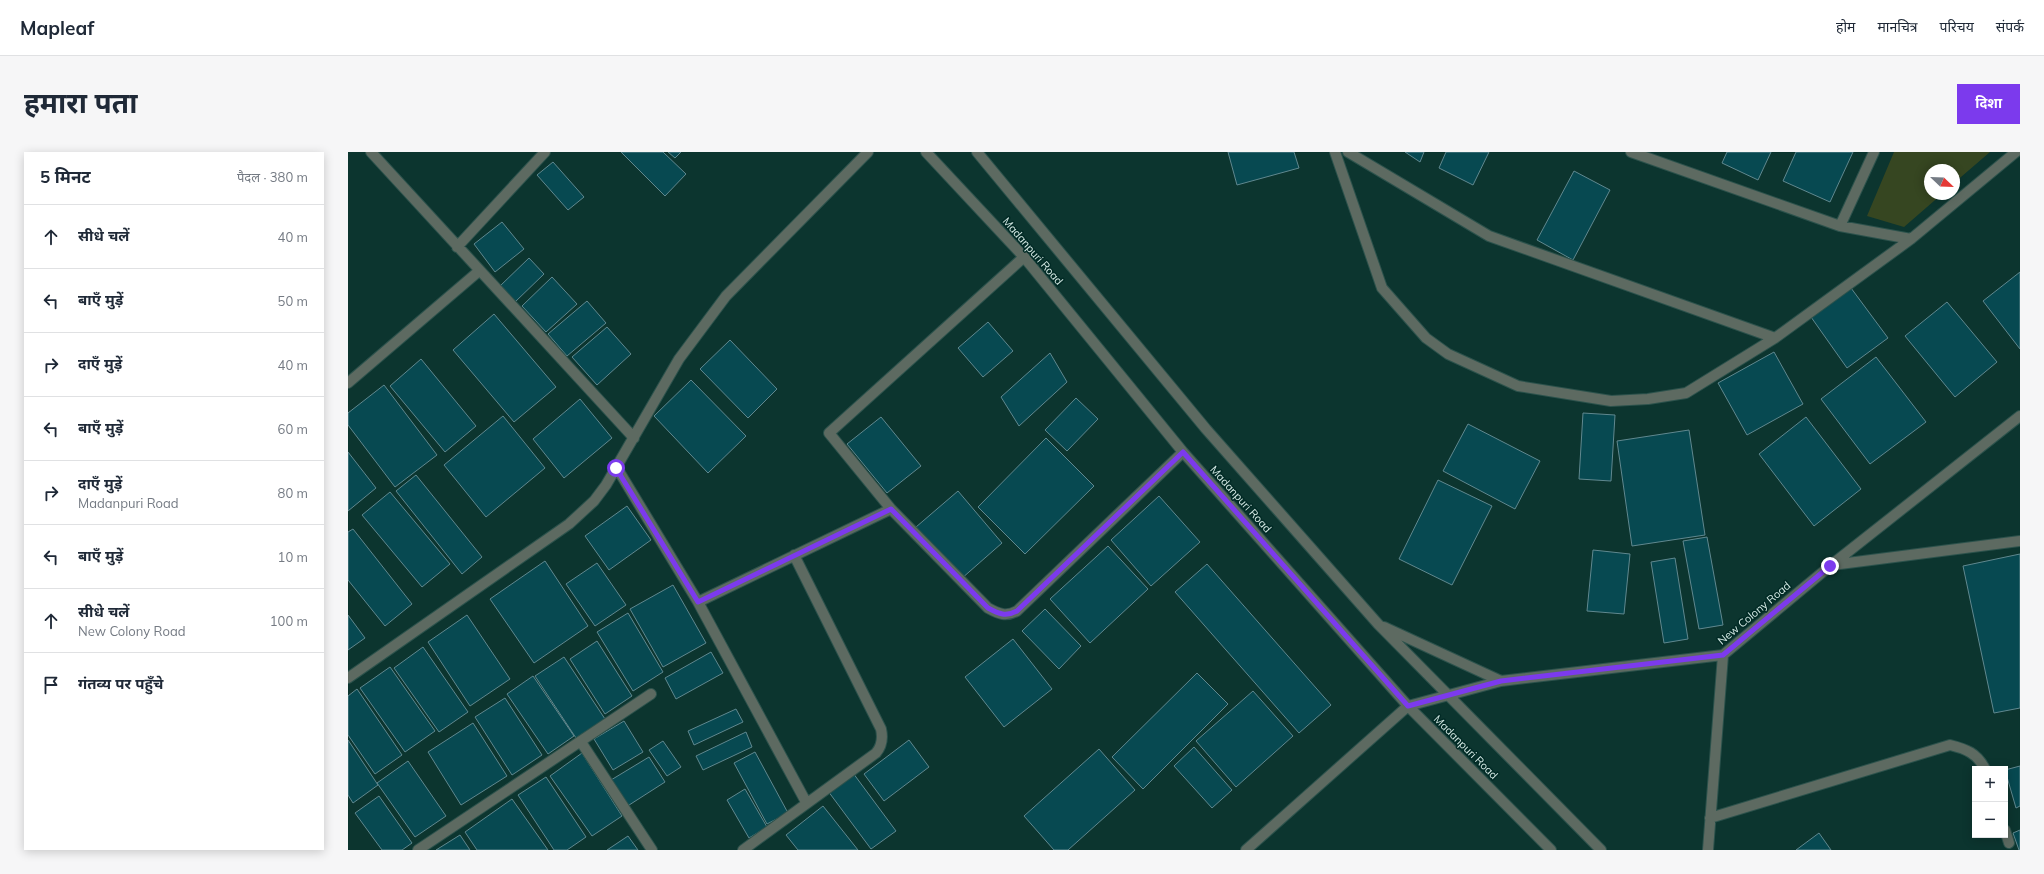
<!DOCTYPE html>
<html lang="hi">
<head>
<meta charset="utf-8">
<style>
  body { margin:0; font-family:Mulish,"Noto Sans Devanagari",sans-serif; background:#f6f6f7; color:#1f2937 }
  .controls { position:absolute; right:12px; bottom:12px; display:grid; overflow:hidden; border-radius:0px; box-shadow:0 2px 10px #0003 }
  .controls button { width:36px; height:36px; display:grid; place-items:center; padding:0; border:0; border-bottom:1px solid #e0e1e3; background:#fff; color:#1f2937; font:20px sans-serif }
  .compass { position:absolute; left:1576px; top:12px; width:36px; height:36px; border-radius:50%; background:#fff; box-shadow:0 2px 10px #0003; rotate:113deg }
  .stop { position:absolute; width:12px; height:12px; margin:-9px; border:3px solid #7c3aed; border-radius:50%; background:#fff }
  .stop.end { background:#7c3aed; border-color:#fff; box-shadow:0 1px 4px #0008 }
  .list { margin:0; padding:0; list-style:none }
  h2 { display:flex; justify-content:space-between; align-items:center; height:52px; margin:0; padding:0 16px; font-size:17px }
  h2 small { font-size:13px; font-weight:400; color:#747a83 }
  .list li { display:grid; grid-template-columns:26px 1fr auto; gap:12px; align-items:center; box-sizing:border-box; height:64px; padding:0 16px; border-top:1px solid #e0e1e3 }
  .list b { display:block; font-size:15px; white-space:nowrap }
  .list p { margin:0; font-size:13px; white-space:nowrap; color:#747a83 }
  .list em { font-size:13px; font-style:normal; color:#747a83 }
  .icon { flex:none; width:22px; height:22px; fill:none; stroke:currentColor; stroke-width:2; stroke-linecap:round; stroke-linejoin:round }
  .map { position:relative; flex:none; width:1672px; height:698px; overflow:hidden; border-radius:0px }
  header { display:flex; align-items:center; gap:24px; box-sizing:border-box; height:56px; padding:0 20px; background:#fff; border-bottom:1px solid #e0e1e3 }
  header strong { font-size:19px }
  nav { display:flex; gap:22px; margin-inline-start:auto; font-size:14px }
  .intro { display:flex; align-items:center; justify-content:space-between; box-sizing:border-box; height:96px; padding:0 24px }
  h1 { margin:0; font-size:28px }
  .button { padding:10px 18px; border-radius:0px; background:#7c3aed; color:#fff; font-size:14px; font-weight:700 }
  main { display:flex; gap:24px; padding:0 24px }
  aside { flex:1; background:#fff; border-radius:0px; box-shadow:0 2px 10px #0003 }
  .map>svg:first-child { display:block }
</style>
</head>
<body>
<header>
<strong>Mapleaf</strong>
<nav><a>होम</a><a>मानचित्र</a><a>परिचय</a><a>संपर्क</a></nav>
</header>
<div class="intro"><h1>हमारा पता</h1><a class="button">दिशा</a></div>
<main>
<aside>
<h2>5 मिनट<small>पैदल · 380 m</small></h2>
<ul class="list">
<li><svg class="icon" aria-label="ahead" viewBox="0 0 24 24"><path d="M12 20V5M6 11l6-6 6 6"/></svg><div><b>सीधे चलें</b></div><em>40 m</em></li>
<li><svg class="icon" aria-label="left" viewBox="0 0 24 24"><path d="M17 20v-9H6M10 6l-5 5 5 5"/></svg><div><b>बाएँ मुड़ें</b></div><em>50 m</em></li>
<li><svg class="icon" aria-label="right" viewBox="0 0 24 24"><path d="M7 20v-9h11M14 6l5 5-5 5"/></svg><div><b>दाएँ मुड़ें</b></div><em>40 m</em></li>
<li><svg class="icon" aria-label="left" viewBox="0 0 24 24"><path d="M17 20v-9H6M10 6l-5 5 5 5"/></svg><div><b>बाएँ मुड़ें</b></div><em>60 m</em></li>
<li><svg class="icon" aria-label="right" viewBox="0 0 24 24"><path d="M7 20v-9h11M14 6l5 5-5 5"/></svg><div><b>दाएँ मुड़ें</b><p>Madanpuri Road</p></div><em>80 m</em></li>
<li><svg class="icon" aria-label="left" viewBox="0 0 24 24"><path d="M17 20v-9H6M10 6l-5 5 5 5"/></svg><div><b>बाएँ मुड़ें</b></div><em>10 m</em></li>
<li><svg class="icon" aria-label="ahead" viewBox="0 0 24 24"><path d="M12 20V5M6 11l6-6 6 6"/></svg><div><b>सीधे चलें</b><p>New Colony Road</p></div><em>100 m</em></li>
<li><svg class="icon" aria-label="arrive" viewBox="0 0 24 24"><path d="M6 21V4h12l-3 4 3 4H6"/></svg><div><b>गंतव्य पर पहुँचे</b></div></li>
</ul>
</aside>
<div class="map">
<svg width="1672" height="698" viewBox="0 0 1672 698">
  <rect width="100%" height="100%" fill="#0c352f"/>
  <path fill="#364621" d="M 1546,0 L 1642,0 L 1606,31 L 1606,18 L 1582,18 L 1582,42 L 1594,42 L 1556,75 L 1519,64 Z"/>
  <path fill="#074951" stroke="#60888f" d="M 273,0 L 315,0 L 338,22 L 317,44 Z
    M 320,0 L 333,0 L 327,6 Z
    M 880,0 L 946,0 L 951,16 L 889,33 Z
    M 1057,0 L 1076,0 L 1072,10 Z
    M 1098,0 L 1141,0 L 1125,33 L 1091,16 Z
    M 1379,0 L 1423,0 L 1410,28 L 1374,11 Z
    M 1448,0 L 1505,0 L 1482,50 L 1435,29 Z
    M 205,10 L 236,45 L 220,58 L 189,23 Z
    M 1226,19 L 1262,38 L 1225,108 L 1189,88 Z
    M 154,70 L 176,97 L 147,120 L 126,92 Z
    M 181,106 L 196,122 L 167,150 L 152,134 Z
    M 1672,120 L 1672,197 L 1635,149 Z
    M 204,125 L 229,152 L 198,180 L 174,154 Z
    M 1503,136 L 1540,186 L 1499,216 L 1463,165 Z
    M 239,149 L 258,171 L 219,204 L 200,182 Z
    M 1599,150 L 1649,210 L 1607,245 L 1557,184 Z
    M 146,162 L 208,235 L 166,270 L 105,198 Z
    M 640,170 L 665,199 L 635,225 L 610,196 Z
    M 259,175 L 283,202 L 249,233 L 224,205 Z
    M 382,188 L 429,237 L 400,266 L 352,217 Z
    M 1426,200 L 1455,252 L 1399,283 L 1370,231 Z
    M 702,201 L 719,230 L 671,274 L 653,245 Z
    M 1528,205 L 1578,270 L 1522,312 L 1473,247 Z
    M 73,207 L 128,274 L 97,300 L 42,234 Z
    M 343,228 L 398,284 L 360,321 L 306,264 Z
    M 36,233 L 89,303 L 47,335 L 0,273 L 0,261 Z
    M 728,246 L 750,267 L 719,299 L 697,278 Z
    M 232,247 L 264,286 L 216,326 L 185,287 Z
    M 1235,261 L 1267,263 L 1263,329 L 1231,327 Z
    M 155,264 L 197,316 L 138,365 L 96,313 Z
    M 533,265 L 573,314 L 539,341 L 499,292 Z
    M 1458,265 L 1513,337 L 1466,374 L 1411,302 Z
    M 1120,272 L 1192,309 L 1167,357 L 1095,319 Z
    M 1341,278 L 1357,383 L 1284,394 L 1269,289 Z
    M 698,286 L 746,334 L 677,402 L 630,355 Z
    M 0,300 L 28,336 L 0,359 Z
    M 68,323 L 134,405 L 114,422 L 48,339 Z
    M 1090,328 L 1144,354 L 1104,433 L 1051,407 Z
    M 610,339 L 654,391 L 613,427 L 568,375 Z
    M 42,340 L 102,412 L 74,435 L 14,363 Z
    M 811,344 L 852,390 L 803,434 L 763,388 Z
    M 279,354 L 303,388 L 261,418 L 237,384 Z
    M 5,377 L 64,452 L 37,474 L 0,428 L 0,380 Z
    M 1359,385 L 1375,473 L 1351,477 L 1335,389 Z
    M 760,394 L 800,437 L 742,491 L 702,447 Z
    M 1245,398 L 1282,402 L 1276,462 L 1239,459 Z
    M 1672,402 L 1672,556 L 1646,561 L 1615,414 Z
    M 1327,406 L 1340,487 L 1316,491 L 1303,410 Z
    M 197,409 L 240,474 L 186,511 L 142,447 Z
    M 249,411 L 278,453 L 247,474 L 218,432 Z
    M 859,412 L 983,553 L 951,581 L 827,440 Z
    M 325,433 L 358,491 L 315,515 L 282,457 Z
    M 697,457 L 733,494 L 711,517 L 674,479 Z
    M 280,461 L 315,520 L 285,539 L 249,480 Z
    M 0,463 L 17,486 L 0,498 Z
    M 119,463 L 162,527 L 122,554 L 80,490 Z
    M 665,487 L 704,537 L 656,575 L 617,525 Z
    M 249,489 L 284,544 L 257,562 L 222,507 Z
    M 75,495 L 120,560 L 91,580 L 46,516 Z
    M 363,500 L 375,521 L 328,547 L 317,526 Z
    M 216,505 L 257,567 L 228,586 L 187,524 Z
    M 42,515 L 87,579 L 57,600 L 12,536 Z
    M 849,521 L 880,552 L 795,637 L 764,605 Z
    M 185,524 L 226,584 L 200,602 L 159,542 Z
    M 9,537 L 54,603 L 27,622 L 0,583 L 0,544 Z
    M 905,539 L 945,584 L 888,635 L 848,589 Z
    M 157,546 L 194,603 L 164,623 L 127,565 Z
    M 388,557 L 395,570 L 346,593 L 340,579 Z
    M 276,569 L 295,600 L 265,618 L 246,587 Z
    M 125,571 L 159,624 L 113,653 L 80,600 Z
    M 398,580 L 404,595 L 355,618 L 348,604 Z
    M 0,588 L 30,633 L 5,651 L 0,643 Z
    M 561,588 L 581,615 L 536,649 L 516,622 Z
    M 315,589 L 333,615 L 319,624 L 301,598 Z
    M 846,595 L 884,638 L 864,656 L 826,614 Z
    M 751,597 L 787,638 L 720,698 L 706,698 L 676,664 Z
    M 407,600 L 440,661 L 419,672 L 386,611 Z
    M 234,601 L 274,664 L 244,684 L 202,624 Z
    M 301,605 L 317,630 L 278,655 L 263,628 Z
    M 60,609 L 98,664 L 67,685 L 29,631 Z
    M 1672,614 L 1672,654 L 1668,656 L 1657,618 Z
    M 505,621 L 548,679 L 523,697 L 480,639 Z
    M 198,625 L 238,685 L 219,698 L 206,698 L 170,643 Z
    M 397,637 L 419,675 L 401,686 L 379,648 Z
    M 31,644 L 64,691 L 54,698 L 34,698 L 7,661 Z
    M 164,647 L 200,698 L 129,698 L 117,680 Z
    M 475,654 L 510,698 L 450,698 L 438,683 Z
    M 1672,678 L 1672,698 L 1671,698 L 1665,681 Z
    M 1471,681 L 1483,698 L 1448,698 Z
    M 112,683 L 122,698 L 88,698 Z
    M 280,684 L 290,698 L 259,698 Z"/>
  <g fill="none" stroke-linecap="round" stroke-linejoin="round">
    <g stroke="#2c524c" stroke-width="12">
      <path id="minor" d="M 23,0 L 286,286
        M 578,0 L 676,105 L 835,300 L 1060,554 L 1203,698
        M 629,0 L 858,277 L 1030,472 L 1253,698
        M 987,0 L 1034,136 L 1078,186 L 1100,202 L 1170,234 L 1263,249 L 1300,247 L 1338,241 L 1427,186 L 1563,87 L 1668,0
        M 1000,0 L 1141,84 L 1427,186
        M 1283,0 L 1492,74 L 1563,87
        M 1492,74 L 1526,0
        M 109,95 L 197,0
        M 676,105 L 481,281 L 543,357 L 640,456 C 651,462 658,465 669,459 L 835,300
        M 0,231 L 131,119
        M 269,316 L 350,450 L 458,650
        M 1484,413 L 1672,389
        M 350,450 L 543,357
        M 1036,475 L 1153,529
        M 0,526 L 221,372 L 246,349 L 258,333 L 331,207 L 378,144 L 520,0
        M 233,590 L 304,698
        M 1362,666 L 1602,593 C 1618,597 1629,601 1637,617
        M 1657,678 L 1661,691
        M 70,698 L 303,542
        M 395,698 L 528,601 C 534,594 535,586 533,577 L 446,403
        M 898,698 L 1060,554 L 1153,529 L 1375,503 L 1482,414 L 1672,264
        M 1360,698 L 1375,503"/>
    </g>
    <use href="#minor" stroke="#5d6a61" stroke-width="10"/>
  </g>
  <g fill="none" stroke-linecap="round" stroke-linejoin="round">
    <path stroke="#7c3aed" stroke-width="5" d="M 268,316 L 350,450 L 543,357 L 640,456 C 651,462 658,465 669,459 L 835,300 L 1060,554 L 1153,529 L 1375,503 L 1482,414"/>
  </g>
  <g text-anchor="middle" stroke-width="3" stroke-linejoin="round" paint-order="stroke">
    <g font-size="11" fill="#d5eae5" stroke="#012a25">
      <text transform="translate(685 99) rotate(49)" y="4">Madanpuri Road</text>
      <text transform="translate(893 347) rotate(48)" y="4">Madanpuri Road</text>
      <text transform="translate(1406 461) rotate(-40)" y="4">New Colony Road</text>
      <text transform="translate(1118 595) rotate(45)" y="4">Madanpuri Road</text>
    </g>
  </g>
</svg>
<div class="controls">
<button>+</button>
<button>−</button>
</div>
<svg class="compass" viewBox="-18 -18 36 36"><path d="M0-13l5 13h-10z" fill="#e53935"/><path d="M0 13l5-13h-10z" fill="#747a83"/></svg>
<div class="stop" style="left:268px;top:316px"></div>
<div class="stop end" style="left:1482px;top:414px"></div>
</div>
</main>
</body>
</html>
